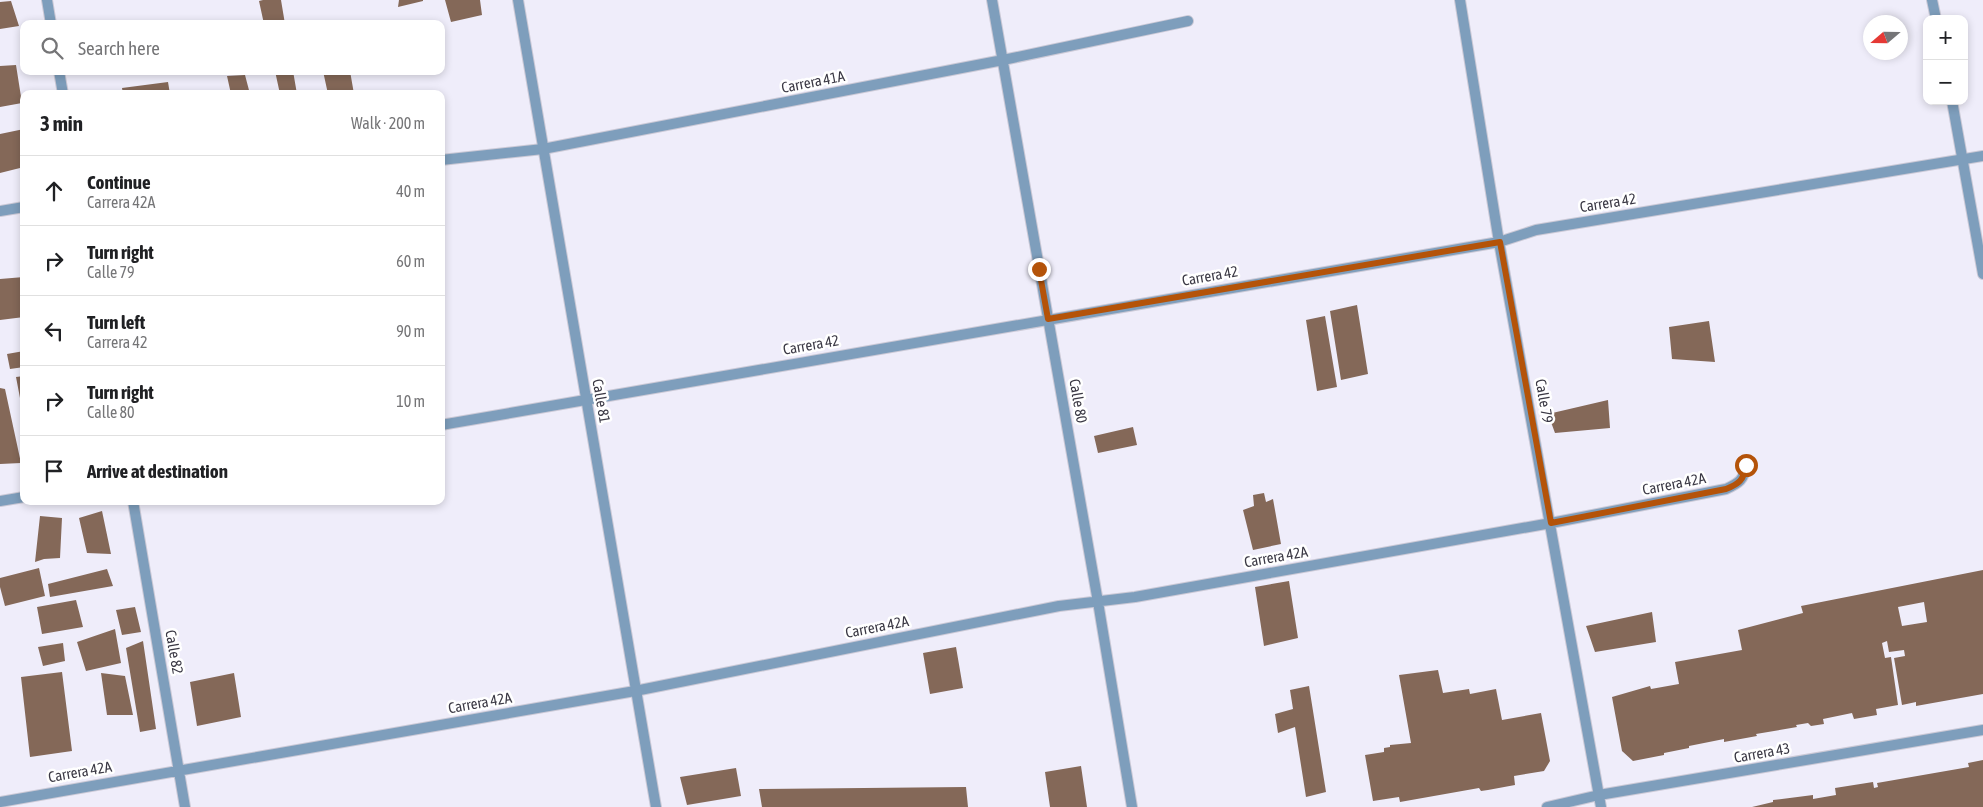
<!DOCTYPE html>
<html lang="en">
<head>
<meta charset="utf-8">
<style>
  body { margin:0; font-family:"Asap Condensed",sans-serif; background:#f6f6f6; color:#202124 }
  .controls { position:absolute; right:15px; top:15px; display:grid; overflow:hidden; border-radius:10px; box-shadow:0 2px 8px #0003 }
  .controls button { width:45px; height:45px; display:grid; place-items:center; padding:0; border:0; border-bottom:1px solid #e0e0e0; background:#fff; color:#202124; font:25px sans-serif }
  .compass { position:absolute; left:1863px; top:15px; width:45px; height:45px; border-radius:50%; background:#fff; box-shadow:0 2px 8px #0003; rotate:250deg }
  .stop { position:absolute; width:15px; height:15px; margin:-11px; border:4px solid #b45309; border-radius:50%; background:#fff }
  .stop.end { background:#b45309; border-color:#fff; box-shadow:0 1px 5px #0008 }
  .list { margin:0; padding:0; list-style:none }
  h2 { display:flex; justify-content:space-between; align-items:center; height:65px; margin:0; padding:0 20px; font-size:21px }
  h2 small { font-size:16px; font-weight:400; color:#757577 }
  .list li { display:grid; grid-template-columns:32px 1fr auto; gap:15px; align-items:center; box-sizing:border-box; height:70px; padding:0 20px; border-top:1px solid #e0e0e0 }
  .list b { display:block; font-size:19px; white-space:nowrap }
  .list p { margin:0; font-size:16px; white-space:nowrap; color:#757577 }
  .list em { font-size:16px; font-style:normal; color:#757577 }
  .icon { flex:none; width:28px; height:28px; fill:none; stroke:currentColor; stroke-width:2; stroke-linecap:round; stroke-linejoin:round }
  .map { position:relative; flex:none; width:1983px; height:807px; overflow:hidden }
  .search { position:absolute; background:#fff; box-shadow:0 2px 8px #0003; left:20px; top:20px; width:425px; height:55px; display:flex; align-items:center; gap:12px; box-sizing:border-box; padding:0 18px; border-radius:10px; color:#757577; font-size:19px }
  .panel { position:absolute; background:#fff; box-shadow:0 2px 8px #0003; left:20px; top:90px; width:425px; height:415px; border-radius:10px }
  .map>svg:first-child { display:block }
</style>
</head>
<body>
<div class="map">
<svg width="1983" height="807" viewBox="0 0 1983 807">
  <rect width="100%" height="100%" fill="#efedfa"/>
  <path fill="#846858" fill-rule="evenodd" d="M 263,0 L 281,0 L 285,24 L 264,24 L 259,1 Z
    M 399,0 L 423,0 L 423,1 L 398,7 Z
    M 445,0 L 480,0 L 482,15 L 451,22 Z
    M 11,1 L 19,26 L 0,29 L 0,2 Z
    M 16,65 L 22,103 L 0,107 L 0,66 Z
    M 275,71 L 293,71 L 297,94 L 280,94 Z
    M 323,71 L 350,71 L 354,94 L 328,94 Z
    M 245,75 L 250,94 L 231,94 L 227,76 Z
    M 168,82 L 170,94 L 123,94 L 122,88 Z
    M 24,129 L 24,167 L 0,173 L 0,134 Z
    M 24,277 L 24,317 L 0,320 L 0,279 Z
    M 1357,305 L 1368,374 L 1341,380 L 1330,311 Z
    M 1325,316 L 1337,387 L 1317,391 L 1306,320 Z
    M 1709,321 L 1715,362 L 1672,359 L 1669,327 Z
    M 24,351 L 24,367 L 10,369 L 7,354 Z
    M 24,376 L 24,398 L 20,398 L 16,377 Z
    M 0,388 L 5,389 L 21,463 L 0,464 Z
    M 1608,400 L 1610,428 L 1555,433 L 1548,414 Z
    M 1133,427 L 1137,445 L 1098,453 L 1094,436 Z
    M 1264,493 L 1266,502 L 1273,499 L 1281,544 L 1253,550 L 1243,510 L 1254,506 L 1253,495 Z
    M 102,511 L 111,554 L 87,553 L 79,518 Z
    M 40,516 L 62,518 L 60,558 L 44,559 L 35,562 Z
    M 39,568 L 45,596 L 5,606 L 0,587 L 0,578 Z
    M 107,569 L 113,586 L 50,597 L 48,584 Z
    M 1983,570 L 1983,694 L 1916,706 L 1916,702 L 1902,705 L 1894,658 L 1905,656 L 1904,650 L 1889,652 L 1887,641 L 1882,643 L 1885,658 L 1891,657 L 1898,705 L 1876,709 L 1877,715 L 1854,719 L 1852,713 L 1823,719 L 1824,724 L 1811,726 L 1808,723 L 1796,725 L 1797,727 L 1756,734 L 1757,736 L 1724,742 L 1724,739 L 1689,746 L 1689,748 L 1664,753 L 1664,755 L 1633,761 L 1622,751 L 1612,697 L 1650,686 L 1651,689 L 1679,684 L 1675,662 L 1742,650 L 1738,630 L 1803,613 L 1801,606 ZM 1924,602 L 1927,622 L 1902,626 L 1898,607 Z
    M 1289,581 L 1298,638 L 1264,646 L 1255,587 Z
    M 76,600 L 83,627 L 42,634 L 37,607 Z
    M 135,607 L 141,632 L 122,635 L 116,610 Z
    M 1652,612 L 1656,642 L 1595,652 L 1586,626 Z
    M 115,629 L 121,663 L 86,671 L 77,642 Z
    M 143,641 L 156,729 L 140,732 L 126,648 Z
    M 63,643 L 65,661 L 43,666 L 38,647 Z
    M 956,647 L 963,688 L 930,694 L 923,653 Z
    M 1438,670 L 1443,693 L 1469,689 L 1470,694 L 1496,689 L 1502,720 L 1541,713 L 1550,761 L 1544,771 L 1514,776 L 1515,785 L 1488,790 L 1481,791 L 1479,788 L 1400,802 L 1399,797 L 1373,801 L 1365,755 L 1384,752 L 1384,748 L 1390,747 L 1390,745 L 1411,743 L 1399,675 Z
    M 62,672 L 72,751 L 30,757 L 21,677 Z
    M 101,673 L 125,676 L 133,715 L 107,715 Z
    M 234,673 L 241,717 L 197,726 L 190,682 Z
    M 1309,686 L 1326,792 L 1306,797 L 1295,727 L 1278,733 L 1275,714 L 1293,709 L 1290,690 Z
    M 1983,760 L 1983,807 L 1752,807 L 1773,802 L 1773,800 L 1813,795 L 1813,799 L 1836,795 L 1835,788 L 1873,782 L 1874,788 L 1878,787 L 1877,783 L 1969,767 L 1968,763 Z
    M 1081,766 L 1087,807 L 1050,807 L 1045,772 Z
    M 736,768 L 741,796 L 687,805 L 680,777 Z
    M 966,787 L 968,807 L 762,807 L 759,789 Z"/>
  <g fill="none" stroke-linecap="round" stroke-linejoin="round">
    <g stroke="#cbc9d6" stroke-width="12">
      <path id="minor" d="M 47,0 L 51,24
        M 992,0 L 1098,602 L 1132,807
        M 1460,0 L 1499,242 L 1601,807
        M 59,71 L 63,94
        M 441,160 L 543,149 L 1003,60 L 1188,21
        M 0,211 L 24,207
        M 441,425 L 1499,242 L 1536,230 L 1983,156
        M 0,501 L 24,497
        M 133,501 L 185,807
        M 0,802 L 635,691 L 1059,606 L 1135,597 L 1551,523 L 1726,489 C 1739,483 1744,480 1746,465"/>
    </g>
    <g stroke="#cbc9d6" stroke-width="12">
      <path id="tertiary" d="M 518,0 L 656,807
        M 1932,0 L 1936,19
        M 1952,101 L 1983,274
        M 1547,807 L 1599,795 L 1983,730"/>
    </g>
    <use href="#minor" stroke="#7e9ebc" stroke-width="10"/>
    <use href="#tertiary" stroke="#7e9ebc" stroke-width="10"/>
  </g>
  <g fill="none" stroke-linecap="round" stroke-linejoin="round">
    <path stroke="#b45309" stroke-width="6" d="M 1039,269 L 1048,319 L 1500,242 L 1551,523 L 1726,489 C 1739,484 1744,480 1746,465"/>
  </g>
  <g text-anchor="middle" stroke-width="5" stroke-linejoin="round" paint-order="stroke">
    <g font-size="15" fill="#3a3844" stroke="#fff">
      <text transform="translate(813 82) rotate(-11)" y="5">Carrera 41A</text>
      <text transform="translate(1608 203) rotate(-9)" y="5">Carrera 42</text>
      <text transform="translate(1210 276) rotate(-10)" y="5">Carrera 42</text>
      <text transform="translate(811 345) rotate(-10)" y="5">Carrera 42</text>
      <text transform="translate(601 401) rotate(80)" y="5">Calle 81</text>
      <text transform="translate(1078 401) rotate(80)" y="5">Calle 80</text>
      <text transform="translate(1544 401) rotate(80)" y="5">Calle 79</text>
      <text transform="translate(1674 484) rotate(-11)" y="5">Carrera 42A</text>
      <text transform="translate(1276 557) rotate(-10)" y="5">Carrera 42A</text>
      <text transform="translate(877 627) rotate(-11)" y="5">Carrera 42A</text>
      <text transform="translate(174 652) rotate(80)" y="5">Calle 82</text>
      <text transform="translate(480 703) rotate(-10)" y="5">Carrera 42A</text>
      <text transform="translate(1762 753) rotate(-10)" y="5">Carrera 43</text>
      <text transform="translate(80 772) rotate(-10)" y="5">Carrera 42A</text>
    </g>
  </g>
</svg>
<div class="controls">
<button>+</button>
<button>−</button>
</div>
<svg class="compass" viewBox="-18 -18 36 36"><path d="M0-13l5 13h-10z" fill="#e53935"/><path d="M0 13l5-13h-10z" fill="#757577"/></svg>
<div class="stop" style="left:1746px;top:465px"></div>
<div class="stop end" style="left:1039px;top:269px"></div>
<div class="search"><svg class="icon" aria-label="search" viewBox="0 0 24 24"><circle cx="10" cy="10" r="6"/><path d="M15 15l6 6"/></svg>Search here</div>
<section class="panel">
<h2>3 min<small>Walk · 200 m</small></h2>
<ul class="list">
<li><svg class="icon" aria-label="ahead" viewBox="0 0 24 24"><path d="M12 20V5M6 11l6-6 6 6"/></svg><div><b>Continue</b><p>Carrera 42A</p></div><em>40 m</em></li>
<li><svg class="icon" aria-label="right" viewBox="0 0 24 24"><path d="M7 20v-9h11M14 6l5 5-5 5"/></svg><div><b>Turn right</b><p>Calle 79</p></div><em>60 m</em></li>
<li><svg class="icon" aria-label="left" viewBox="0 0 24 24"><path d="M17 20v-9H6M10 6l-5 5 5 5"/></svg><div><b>Turn left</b><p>Carrera 42</p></div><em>90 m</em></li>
<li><svg class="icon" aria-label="right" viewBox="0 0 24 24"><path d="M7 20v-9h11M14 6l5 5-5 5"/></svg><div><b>Turn right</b><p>Calle 80</p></div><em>10 m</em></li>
<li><svg class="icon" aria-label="arrive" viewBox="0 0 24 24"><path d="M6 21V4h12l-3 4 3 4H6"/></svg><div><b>Arrive at destination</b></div></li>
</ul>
</section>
</div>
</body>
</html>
